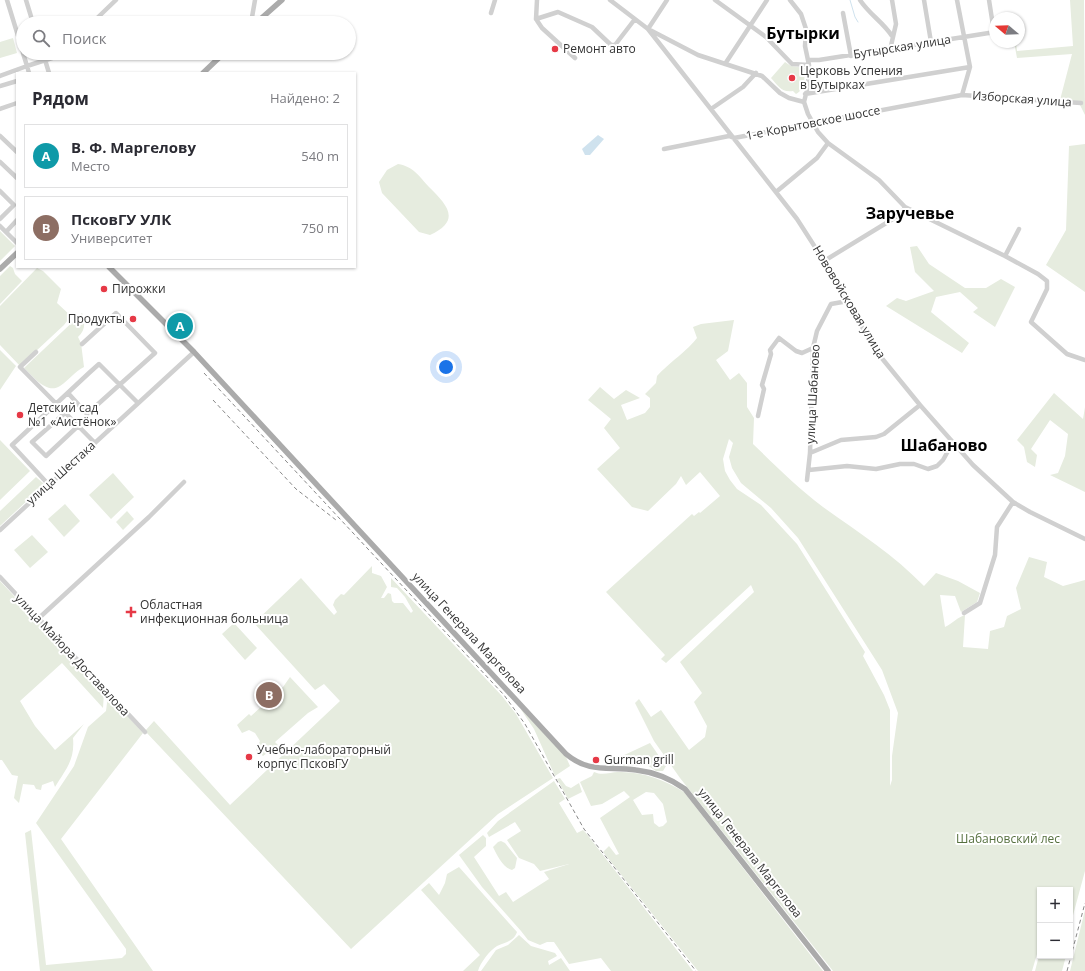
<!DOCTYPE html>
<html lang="ru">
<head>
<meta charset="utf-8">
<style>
  body { margin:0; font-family:"Open Sans",sans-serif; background:#f2f2f3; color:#2b2b33 }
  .controls { position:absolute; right:12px; bottom:12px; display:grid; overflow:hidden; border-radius:0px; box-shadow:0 1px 3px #0004 }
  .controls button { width:36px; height:36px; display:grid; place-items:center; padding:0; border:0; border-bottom:1px solid #e1e1e2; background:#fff; color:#2b2b33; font:20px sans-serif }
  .compass { position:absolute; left:989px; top:12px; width:36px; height:36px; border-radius:50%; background:#fff; box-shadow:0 1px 3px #0004; rotate:289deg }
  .you { position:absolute; left:446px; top:367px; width:14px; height:14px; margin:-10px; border:3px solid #fff; border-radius:50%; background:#1a73e8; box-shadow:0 0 0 6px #1a73e833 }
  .badge { display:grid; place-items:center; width:26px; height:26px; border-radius:50%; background:#1a73e8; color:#fff; font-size:13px; font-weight:700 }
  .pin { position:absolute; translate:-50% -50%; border:2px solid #fff; box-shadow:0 1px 4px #0006 }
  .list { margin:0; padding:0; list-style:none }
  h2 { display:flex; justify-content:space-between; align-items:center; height:52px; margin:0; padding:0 16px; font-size:17px }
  h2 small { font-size:13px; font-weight:400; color:#7c7c81 }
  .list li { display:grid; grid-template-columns:26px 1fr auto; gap:12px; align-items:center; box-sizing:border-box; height:64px; margin:0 8px 8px; padding:0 8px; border:1px solid #e1e1e2; border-radius:0px }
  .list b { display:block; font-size:15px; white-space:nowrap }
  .list p { margin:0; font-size:13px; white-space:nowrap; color:#7c7c81 }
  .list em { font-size:13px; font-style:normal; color:#7c7c81 }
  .icon { flex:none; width:22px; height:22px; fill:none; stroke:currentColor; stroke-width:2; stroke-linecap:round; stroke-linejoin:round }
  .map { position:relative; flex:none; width:1085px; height:971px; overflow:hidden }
  .search { position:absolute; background:#fff; box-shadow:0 1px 3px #0004; left:16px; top:16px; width:340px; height:44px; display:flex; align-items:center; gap:10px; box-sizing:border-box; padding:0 14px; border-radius:22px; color:#7c7c81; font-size:15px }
  .panel { position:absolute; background:#fff; box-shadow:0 1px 3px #0004; left:16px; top:72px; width:340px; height:196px; border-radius:0px }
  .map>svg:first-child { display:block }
</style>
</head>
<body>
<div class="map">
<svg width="1085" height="971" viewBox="0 0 1085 971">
  <rect width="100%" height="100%" fill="#fff"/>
  <path fill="#e6ecdf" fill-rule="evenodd" d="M 1070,0 L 1084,0 L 1085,115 L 1080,105 L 1060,100 L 1072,54 L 1017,58 L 1014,42 L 1016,42 L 1017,51 L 1073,46 Z
    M 13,38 L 17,53 L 0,58 L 0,42 Z
    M 785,62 L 791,66 L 805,68 C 804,78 806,89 796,94 L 793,91 C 782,93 778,86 771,78 Z
    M 1085,144 L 1085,292 L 1046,265 L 1066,230 L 1069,146 Z
    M 398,164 C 414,167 418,175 429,187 C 447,205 462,220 430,235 L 419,232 L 382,193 L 379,182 L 387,170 Z
    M 0,231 L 15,246 L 0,261 Z
    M 917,246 L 929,264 L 965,288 L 986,288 L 1001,279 L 1015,287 L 995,327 L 973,312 L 978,308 L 960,292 L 936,297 L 931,312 L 969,343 L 962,353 L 886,306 L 897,298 L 906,301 L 934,291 L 915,272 L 910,247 Z
    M 10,266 L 13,268 L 15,274 L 22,281 L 0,304 L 0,276 Z
    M 37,268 L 43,271 L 61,289 L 57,303 L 71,316 L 64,325 L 20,366 L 0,345 L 0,306 Z
    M 82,313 C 86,322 85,331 78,337 L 81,343 L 84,367 C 74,372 69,380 60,386 C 47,395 33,376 24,368 Z
    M 734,320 L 728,351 L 716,360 L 730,380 L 739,373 L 747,383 L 747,407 L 754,418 L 753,444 C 776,466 798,488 823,507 C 858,532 894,555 924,586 L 936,573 L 958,581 L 980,593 L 977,602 L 961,612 L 955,596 L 940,595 L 945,627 C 953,623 958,617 965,615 L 963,647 L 988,649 L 990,631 L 1004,627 L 1007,616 L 1021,609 L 1016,588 L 1029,557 L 1047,562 L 1044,577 L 1063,586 L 1085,580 L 1085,871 L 1072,919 L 1073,919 L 1070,935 L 1070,890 L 1040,890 L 1040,944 L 1032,971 L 833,971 L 680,778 L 654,741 L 635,703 L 639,699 L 651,717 L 661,710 L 689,750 L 705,737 L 707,726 L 694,702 L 702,693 L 680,662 L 754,592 L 751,585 L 666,663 L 661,659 L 665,655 L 606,592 L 692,514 L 694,516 L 699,512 L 700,513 L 720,496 L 700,472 L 686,485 L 681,476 L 676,484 L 648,511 L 632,507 L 597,469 L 620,448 L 604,428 L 611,419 L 588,400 L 600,387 L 614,399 L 626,390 L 640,398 L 621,405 L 627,420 L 645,413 L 650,407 L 650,398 L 645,394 L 656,383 L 657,376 C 668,364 689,349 697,338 L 693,327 L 701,324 ZM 729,439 L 733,443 L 729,457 L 732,468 L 741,483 L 771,508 L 798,538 L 882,670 L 898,713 L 892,756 L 892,780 L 890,786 L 890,710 L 884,695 L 863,656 L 865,652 L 797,544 L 761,505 L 737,489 L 730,480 L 725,471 L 723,459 Z
    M 0,350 L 16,366 L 0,390 Z
    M 1054,393 L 1083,419 L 1085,407 L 1085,492 L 1050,475 L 1058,473 L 1065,456 L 1068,434 L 1050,420 L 1031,449 L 1037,455 L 1035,467 L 1027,462 L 1024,447 L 1017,440 Z
    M 0,440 L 30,471 L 0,500 Z
    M 113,473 L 134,497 L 111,519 L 89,495 Z
    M 36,477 L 44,484 L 43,486 L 0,526 L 0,511 Z
    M 65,504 L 80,521 L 64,537 L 48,519 Z
    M 127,511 L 134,519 L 123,530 L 116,522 Z
    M 32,535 L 48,552 L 30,568 L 14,550 Z
    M 372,566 L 372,573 L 381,576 L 387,587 L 381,598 L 384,598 L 388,593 L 391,594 L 392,601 L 394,603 L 403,603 L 411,613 L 413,611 L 405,597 L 397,588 L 391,587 L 391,578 L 502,696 L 516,714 L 553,778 L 498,814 L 351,949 L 145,731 L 154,721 L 230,805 L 340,701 L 324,684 L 315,690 L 254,623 L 301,578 L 334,615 L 337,612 L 333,605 L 335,600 L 341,594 L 344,595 Z
    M 0,581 L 104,692 L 103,708 L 62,663 L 20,701 L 35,726 L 55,750 L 84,724 L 73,738 C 75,760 66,769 55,787 L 53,781 L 42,785 L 41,790 L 36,789 L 34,785 L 23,784 L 19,803 L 14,798 L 18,776 L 12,775 L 2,760 L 0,760 Z
    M 234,623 L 257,648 L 245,660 L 222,634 Z
    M 290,677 L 318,707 L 308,713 L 275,742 L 278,745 L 263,756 L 256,750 L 260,741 L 255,733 L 249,730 L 242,733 L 237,725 L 249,714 L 251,716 L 283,687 Z
    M 108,695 L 143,733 L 61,839 L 153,971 L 40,971 L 25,833 L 31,830 L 46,965 L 122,958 L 126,954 L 126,949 L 36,823 L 74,766 L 88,727 L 106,711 Z
    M 520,708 L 566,757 L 570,766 L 555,776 L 534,729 Z
    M 650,743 L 666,766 L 663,771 L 656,771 L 647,765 L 606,768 L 605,764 Z
    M 594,772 C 603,776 610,772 618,772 C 640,771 666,780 684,792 L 823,971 L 698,971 L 603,852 L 609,846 L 616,855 L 619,854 L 600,818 L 630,797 L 624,791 L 602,804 L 591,806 L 580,782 L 592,776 ZM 646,792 L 654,793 L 663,804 L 667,822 L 663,826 L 659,827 L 654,823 L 653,814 L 642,815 L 633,800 Z
    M 560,778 L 566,786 L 571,788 L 579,783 L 582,792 L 568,799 L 557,779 Z
    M 554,781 L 565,799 L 559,803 L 577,833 L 583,830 L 586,833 L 693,971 L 611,971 L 601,958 L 569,964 L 554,942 L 547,942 L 540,945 L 528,940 L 521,931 L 482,887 L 459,855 L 483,835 L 486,838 L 486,846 L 474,857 L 499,896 L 506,892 L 513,902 L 549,879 L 544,872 L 569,864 L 540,871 L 534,864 L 519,858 L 507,840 L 521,831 L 515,822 L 489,837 L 487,833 L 498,821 Z
    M 501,841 L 505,843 L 517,858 L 515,868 L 512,870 C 503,868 497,855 493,847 L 498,842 Z
    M 459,867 L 517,932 C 514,941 506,942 497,946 C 490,950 480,963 478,971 L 463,971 L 480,955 L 421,890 L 429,883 L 439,895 L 445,883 L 447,874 Z
    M 1085,910 L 1085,971 L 1070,971 Z
    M 519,935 L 531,946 L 555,953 L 557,956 L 548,961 L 549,965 L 561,958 L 570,971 L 481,971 L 496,950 L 508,945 Z
    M 1040,952 L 1040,956 L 1066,956 L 1062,971 L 1035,971 Z"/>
  <path fill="#cfe2ee" d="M 598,135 L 604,139 L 590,155 L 585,155 L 582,149 Z"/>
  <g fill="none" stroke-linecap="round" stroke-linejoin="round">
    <path stroke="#cfe2ee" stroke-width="1" d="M 850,0 L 855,17 L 858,22"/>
    <path stroke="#d0d0d0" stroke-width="4.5" d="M 7,0 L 23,52
      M 26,0 L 33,23
      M 537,0 L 536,19 L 542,28 L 575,58
      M 610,0 L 648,29 L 698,55 L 762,76 L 780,93 L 789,98 L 804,102
      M 715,0 L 766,37 L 792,64 L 809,65
      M 790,0 L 801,14 L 806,29 L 805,46 L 809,65 L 808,86 L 804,102 L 808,114 L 818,132 L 828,143 L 879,180 L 905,207 L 1005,256 L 1038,274 L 1047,281 L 1047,289 L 1031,322 L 1067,354 L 1085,360
      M 860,0 C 869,14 883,22 892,36
      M 924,0 L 931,42
      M 957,0 L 970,67 L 962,95
      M 989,0 L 994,32
      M 491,13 L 495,0
      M 843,13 L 851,56
      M 536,19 L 558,12 L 592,27 L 611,45 L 615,45 L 635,19
      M 92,23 L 116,0
      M 251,23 L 255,0
      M 648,29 L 797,219 L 824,261 L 876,351 L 920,405 L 973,465 L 1013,502 L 1030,512 L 1085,539
      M 648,29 L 667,0
      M 890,50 L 896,24 L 892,0
      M 43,53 L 49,73
      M 809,60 L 819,60 L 995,32
      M 725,64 L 767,0
      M 29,73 L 27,66 L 52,58 L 58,53
      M 0,76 L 27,66 L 23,53
      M 0,86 L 17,81
      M 805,94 L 970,67
      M 0,109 L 17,103
      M 711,109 L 743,87 L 756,73
      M 0,136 L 17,152
      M 664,149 L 729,136 L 734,138 L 962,95 L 1081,103
      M 0,162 L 17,178
      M 0,191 L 14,205 L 0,219
      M 776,192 L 817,158 L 828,143
      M 0,226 L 17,243
      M 6,232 L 17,220
      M 1005,256 L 1019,229
      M 824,261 L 901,214 L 905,207
      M 36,352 L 20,367 L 95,443
      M 68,393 L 87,414 L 155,353 L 116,313 L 82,344
      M 65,413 L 32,442 L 46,456 L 78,426
      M 758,416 L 764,389 L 762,385 L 771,354 L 770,350 L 779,338 L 796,351 L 802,353 L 813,348
      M 810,453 L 841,440 L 876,437 L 884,434 L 920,405
      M 809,470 L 847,466 L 876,469 L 900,464 L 914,464 L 928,469 L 937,466 L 943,460 L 953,442
      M 807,480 L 810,453 L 813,348 L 817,331 L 831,304 L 848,301
      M 49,485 L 12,445 L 89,373 L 99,364 L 138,403
      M 0,530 L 194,352
      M 0,577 L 145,732
      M 964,613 L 980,603 L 995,555 L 997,527 L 1013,502
      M 39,618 L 149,517 L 184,482"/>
    <path stroke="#ababab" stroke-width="5.5" d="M 256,23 L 282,0
      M 203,73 L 224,53
      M 109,267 L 194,352 L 566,754 C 590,774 609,766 636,770 C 653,772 671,779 685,789 L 828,971
      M 0,269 L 17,253"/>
    <path stroke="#888" stroke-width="1" stroke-dasharray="4 3" stroke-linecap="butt" d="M 204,373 L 504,695 L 525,724 L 584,829 L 696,971
      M 213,400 L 296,489 L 336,520
      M 1067,971 L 1085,903"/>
  </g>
  <g fill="#e63946" stroke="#fff" stroke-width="1.5">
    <circle cx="555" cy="49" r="4"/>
    <circle cx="792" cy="78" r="4"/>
    <circle cx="104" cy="289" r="4"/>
    <circle cx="133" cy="319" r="4"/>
    <circle cx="20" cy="415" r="4"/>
    <path d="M129 606h4v4h4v4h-4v4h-4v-4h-4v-4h4z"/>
    <circle cx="249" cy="757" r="4"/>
    <circle cx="596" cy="760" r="4"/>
  </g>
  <g text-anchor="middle" stroke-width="4" stroke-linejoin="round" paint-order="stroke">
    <g font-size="12" fill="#333" stroke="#fff">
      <text transform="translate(902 47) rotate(-9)" y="4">Бутырская улица</text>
      <text transform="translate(1022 99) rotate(4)" y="4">Изборская улица</text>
      <text transform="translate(813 123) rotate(-11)" y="4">1-е Корытовское шоссе</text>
      <text transform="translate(849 302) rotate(59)" y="4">Нововойсковая улица</text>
      <text transform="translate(813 394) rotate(-87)" y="4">улица Шабаново</text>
      <text transform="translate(61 473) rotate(-42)" y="4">улица Шестака</text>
      <text transform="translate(469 633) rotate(47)" y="4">улица Генерала Маргелова</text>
      <text transform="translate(72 655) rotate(47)" y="4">улица Майора Доставалова</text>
      <text transform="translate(750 853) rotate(52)" y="4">улица Генерала Маргелова</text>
    </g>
    <g font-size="12" fill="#333" stroke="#fff" text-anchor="start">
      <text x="563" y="53">Ремонт авто</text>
      <text x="800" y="75">Церковь Успения<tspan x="800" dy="14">в Бутырках</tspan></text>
      <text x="112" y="293">Пирожки</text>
      <text x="125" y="323" text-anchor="end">Продукты</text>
      <text x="28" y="412">Детский сад<tspan x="28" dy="14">№1 «Аистёнок»</tspan></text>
      <text x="140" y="609">Областная<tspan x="140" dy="14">инфекционная больница</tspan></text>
      <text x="257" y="754">Учебно-лабораторный<tspan x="257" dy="14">корпус ПсковГУ</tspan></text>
      <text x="604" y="764">Gurman grill</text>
    </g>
    <g font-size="12" fill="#56703f" stroke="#fff">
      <text x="1008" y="843">Шабановский лес</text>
    </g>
    <g font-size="16" font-weight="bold" fill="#000" stroke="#fff">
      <text x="803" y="39">Бутырки</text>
      <text x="910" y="219">Заручевье</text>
      <text x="944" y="451">Шабаново</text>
    </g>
  </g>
</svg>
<div class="controls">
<button>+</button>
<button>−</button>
</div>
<svg class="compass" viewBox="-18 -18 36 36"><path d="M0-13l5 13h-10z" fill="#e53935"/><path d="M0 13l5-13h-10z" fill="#7c7c81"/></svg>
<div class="you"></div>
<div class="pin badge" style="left:180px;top:326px;background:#0f9aa8">A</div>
<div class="pin badge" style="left:269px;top:695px;background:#8d6e63">B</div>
<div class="search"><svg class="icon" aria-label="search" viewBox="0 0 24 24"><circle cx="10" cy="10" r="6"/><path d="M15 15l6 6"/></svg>Поиск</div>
<section class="panel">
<h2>Рядом<small>Найдено: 2</small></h2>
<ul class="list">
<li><span class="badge" style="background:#0f9aa8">A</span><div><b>В. Ф. Маргелову</b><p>Место</p></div><em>540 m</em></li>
<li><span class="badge" style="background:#8d6e63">B</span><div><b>ПсковГУ УЛК</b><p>Университет</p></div><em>750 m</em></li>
</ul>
</section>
</div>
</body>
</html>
